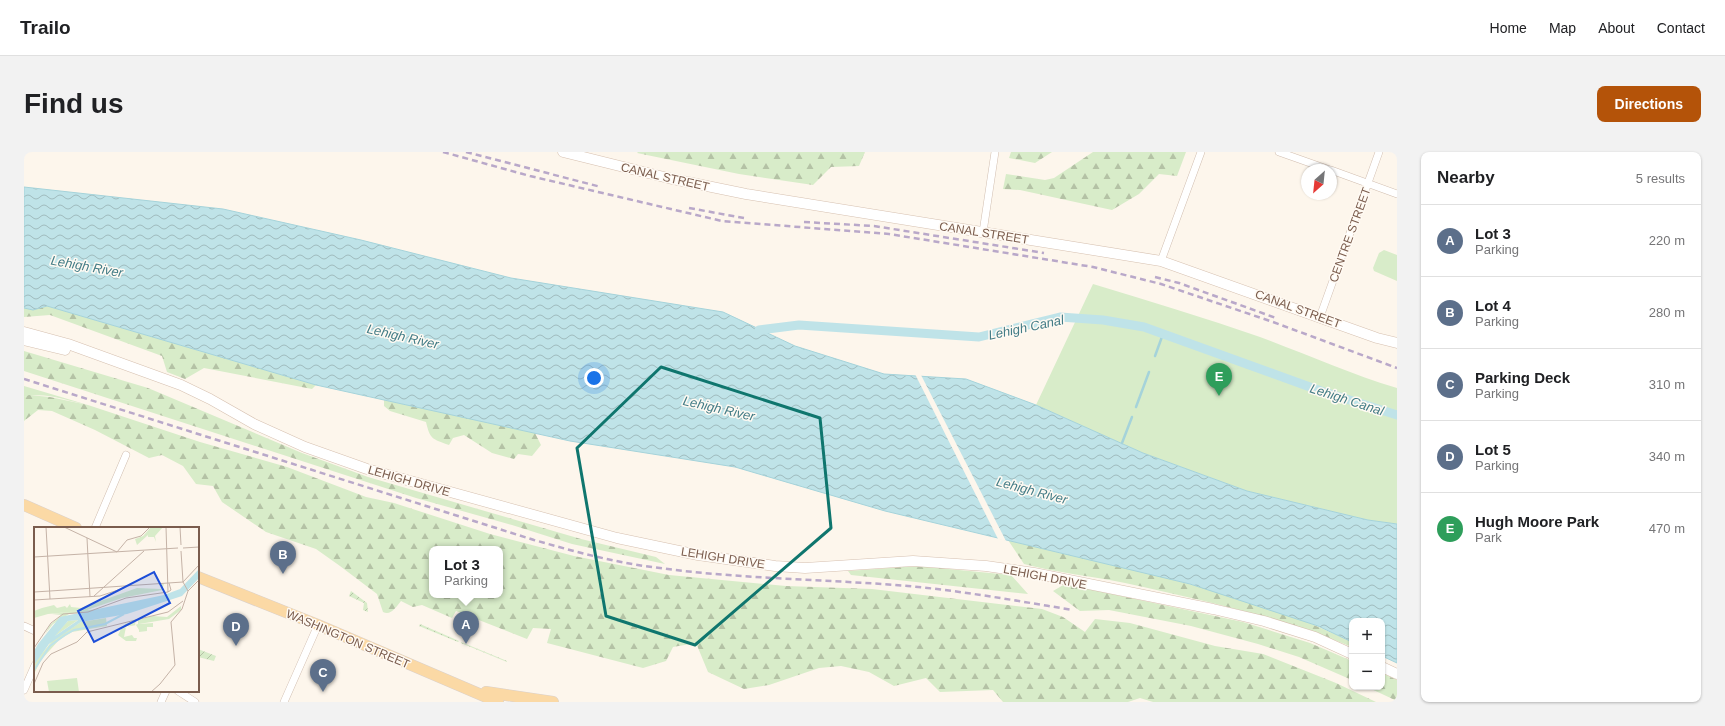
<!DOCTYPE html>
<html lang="en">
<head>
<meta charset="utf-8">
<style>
  body { margin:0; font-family:Arial,sans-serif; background:#f2f2f2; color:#202124 }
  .controls { position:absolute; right:12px; bottom:12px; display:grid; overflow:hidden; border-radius:8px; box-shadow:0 1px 3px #0004 }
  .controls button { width:36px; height:36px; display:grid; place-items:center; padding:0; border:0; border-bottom:1px solid #e0e0e0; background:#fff; color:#202124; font:20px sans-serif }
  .compass { position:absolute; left:1277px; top:12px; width:36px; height:36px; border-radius:50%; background:#fff; box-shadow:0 1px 3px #0004; rotate:207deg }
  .you { position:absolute; left:570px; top:226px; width:14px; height:14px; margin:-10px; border:3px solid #fff; border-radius:50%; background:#1a73e8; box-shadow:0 0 0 6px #1a73e833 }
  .badge { display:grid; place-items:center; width:26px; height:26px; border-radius:50%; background:#b45309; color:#fff; font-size:13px; font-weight:700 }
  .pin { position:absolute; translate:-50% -33px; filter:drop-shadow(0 1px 2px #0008) }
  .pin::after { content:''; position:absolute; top:21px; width:14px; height:12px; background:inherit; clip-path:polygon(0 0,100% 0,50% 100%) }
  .popup { position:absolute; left:405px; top:394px; width:74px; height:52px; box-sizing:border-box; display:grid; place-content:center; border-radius:8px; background:#fff; filter:drop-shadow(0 1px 3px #0005); font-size:13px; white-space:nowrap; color:#757577 }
  .popup b { font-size:15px; color:#202124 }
  .popup::after { content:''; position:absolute; left:50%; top:100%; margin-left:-8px; border:8px solid transparent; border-top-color:#fff }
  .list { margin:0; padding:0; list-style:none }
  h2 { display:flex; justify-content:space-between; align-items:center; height:52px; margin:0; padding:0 16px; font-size:17px }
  h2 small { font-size:13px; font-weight:400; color:#757577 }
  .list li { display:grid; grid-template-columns:26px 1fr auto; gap:12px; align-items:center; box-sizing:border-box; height:72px; padding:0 16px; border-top:1px solid #e0e0e0 }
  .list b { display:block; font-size:15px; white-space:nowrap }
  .list p { margin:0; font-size:13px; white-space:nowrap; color:#757577 }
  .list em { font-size:13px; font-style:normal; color:#757577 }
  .map { position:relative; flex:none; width:1373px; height:550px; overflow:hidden; border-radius:8px }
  header { display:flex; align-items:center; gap:24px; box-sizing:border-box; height:56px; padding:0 20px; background:#fff; border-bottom:1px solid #e0e0e0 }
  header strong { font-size:19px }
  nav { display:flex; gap:22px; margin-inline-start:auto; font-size:14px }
  .intro { display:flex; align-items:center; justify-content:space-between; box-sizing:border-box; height:96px; padding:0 24px }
  h1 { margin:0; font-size:28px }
  .button { padding:10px 18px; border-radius:8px; background:#b45309; color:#fff; font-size:14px; font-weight:700 }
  main { display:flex; gap:24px; padding:0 24px }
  aside { flex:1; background:#fff; border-radius:8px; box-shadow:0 1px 3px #0004 }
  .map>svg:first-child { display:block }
</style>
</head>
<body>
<header>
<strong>Trailo</strong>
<nav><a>Home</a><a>Map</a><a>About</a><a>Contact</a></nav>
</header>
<div class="intro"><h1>Find us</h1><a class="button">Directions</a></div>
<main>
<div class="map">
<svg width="1373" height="550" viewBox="0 0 1373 550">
  <defs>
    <pattern id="forest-firs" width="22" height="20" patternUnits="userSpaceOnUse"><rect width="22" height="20" fill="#d8ecc9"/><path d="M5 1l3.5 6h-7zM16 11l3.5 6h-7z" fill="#b4c2a5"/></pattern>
    <pattern id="garden-furrows" width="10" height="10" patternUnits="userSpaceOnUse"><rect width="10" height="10" fill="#d8ecc9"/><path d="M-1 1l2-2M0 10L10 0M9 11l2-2" fill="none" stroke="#b4c2a5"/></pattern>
    <pattern id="water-waves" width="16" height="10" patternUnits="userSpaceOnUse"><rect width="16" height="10" fill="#bfe3e8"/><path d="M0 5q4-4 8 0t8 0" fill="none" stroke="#a0bbbe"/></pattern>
  </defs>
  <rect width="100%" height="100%" fill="#fdf6ec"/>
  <path fill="#d8ecc9" d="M 1360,98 L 1373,103 L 1373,129 L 1350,119 L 1349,116 L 1355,101 Z
    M 1069,132 C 1125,149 1181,166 1236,185 C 1282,202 1326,222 1373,236 L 1373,372 L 1344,368 L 1223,339 L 1119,301 L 1012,253 Z
    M 0,234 L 64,253 C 45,249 19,239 0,245 Z"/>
  <path fill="url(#forest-firs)" fill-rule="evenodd" d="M 614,0 L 841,0 L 835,14 L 807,15 L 789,33 L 715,22 L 613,1 Z
    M 987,0 L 1028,0 L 1011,11 L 985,6 Z
    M 1069,0 L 1162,0 L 1153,24 L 1135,22 L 1115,42 L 1088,58 L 996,38 L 979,37 L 982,22 L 1021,28 L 1030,26 Z
    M 23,154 L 292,233 L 288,237 L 180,216 L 161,227 L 143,220 L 138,204 L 26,163 L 0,165 L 0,156 L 9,158 Z
    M 0,199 L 124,236 L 278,301 L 344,325 L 557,387 L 632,405 L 641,412 L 548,392 L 488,373 L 392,346 L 0,219 Z
    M 5,243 L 26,245 L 64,253 L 176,290 L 263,315 L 342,345 L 370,351 L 466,382 L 550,404 L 645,423 L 762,434 L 848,437 L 1018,457 L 1039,465 L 1061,480 L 1071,467 L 1106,471 L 1191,494 L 1239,502 L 1312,531 L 1352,550 L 1129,550 L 1116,546 L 1104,550 L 979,550 L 969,538 L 916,540 L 902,526 L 870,534 L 845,520 L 817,514 L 795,516 L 745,533 L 720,537 L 684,520 L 672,491 L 649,495 L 642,509 L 619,516 L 523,491 L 527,477 L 509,476 L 503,487 L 432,459 L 428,466 L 398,453 L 389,455 L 377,449 C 372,455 367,464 359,460 L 353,442 L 316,414 L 292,397 L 242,380 L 198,350 L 189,334 L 172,332 L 159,314 L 138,303 L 125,306 L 71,278 L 28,259 L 14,258 L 0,269 L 0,245 ZM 408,397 L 476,397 L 476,443 L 408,443 Z
    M 360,248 L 511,281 L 517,293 L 508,304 L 494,302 L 490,307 L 468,301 L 440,283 L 429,286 L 425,293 C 408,287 406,287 402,270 L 366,259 L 360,254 Z
    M 984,388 C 1100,417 1220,438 1328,490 L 1328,495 C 1255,465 1178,448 1101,431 C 1067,424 1033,421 1000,412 Z
    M 893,414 L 987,423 L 1004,442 L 827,423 L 824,419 Z
    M 1041,432 L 1219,470 L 1286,491 L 1328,509 L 1328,528 L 1275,505 L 1234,492 L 1167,474 L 1085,458 L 1056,459 L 1029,439 Z
    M 1358,521 L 1373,528 L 1373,549 L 1343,535 L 1358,535 Z"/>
  <path fill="url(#garden-furrows)" d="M 327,439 L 343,451 L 344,460 L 339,458 L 340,451 L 325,444 Z
    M 396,472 L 435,489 L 434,490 L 395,474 Z
    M 437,490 L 483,509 L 483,510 L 437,491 Z
    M 174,497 L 192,504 L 190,509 L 174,505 Z"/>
  <path fill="url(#water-waves)" stroke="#a5d3da" d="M 0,35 L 199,57 L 337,88 L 487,126 L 699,160 L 771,194 L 860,222 L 942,227 L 1012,253 L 1119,301 L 1223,339 L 1344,368 L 1373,372 L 1373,511 L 1358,504 L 1358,469 L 1328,469 L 1328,490 L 1294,474 L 1166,432 L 861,359 L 711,315 L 546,289 L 292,233 L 23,154 L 9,158 L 0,156 Z"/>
  <path fill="#fdf6ec" d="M 891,222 L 897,223 L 982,389 L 974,387 Z"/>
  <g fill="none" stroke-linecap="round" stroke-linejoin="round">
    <path stroke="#a5d3da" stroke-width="2.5" d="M 1131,204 L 1139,182
      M 1112,255 L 1125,220
      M 1098,291 L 1108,265"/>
    <path stroke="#bfe3e8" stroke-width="9" d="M 735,178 L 775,173 L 955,185 L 1036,165 L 1079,168 L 1120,175 L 1297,239 L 1373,263"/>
    <g stroke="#d1beb0" stroke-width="8">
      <path id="street" d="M 1255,0 L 1306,18
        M 1307,18 L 1373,42
        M 959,80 L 971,0
        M 1137,109 L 1177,0
        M 1296,165 L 1355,0
        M 71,376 L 102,303
        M 0,474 L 11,479
        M 0,538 L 11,513
        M 154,539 L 171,550
        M 137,550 L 142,539
        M 260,550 L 294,473"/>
    </g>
    <g stroke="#d6c0b0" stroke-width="11">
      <path id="secondary" d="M 539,0 L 644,26 L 722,42 L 1137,109 L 1353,186 L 1373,191
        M 0,180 L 44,192 L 157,233 L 186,247 L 230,272 L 281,295 L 343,317 L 593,386 L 674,403 L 751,414 L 781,416 L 889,409 L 962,414 L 1010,421 L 1189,457 L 1240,469 L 1291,485 L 1328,502
        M 0,188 L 41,198
        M 1358,515 L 1373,522"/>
    </g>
    <g stroke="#dad1cd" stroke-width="12">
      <path id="primary" d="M 0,353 L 52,376
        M 174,425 L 294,473 L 474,550
        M 462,540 L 529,550"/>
    </g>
    <use href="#street" stroke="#fff" stroke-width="7"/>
    <use href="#secondary" stroke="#fff" stroke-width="10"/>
    <use href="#primary" stroke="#fbd9a5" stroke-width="11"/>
    <path stroke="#b9a8c9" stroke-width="2.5" stroke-dasharray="6 4" stroke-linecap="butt" d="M 419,0 L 506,24 L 698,69 L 865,82 L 1069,115 L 1137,132 L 1249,170 L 1373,216
      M 442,0 L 577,35
      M 665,56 L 720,66
      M 780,70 L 850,74 L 1020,101
      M 1131,125 L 1155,131 L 1252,166
      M 0,227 L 510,388 C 549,399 588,410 628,415 C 713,427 799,427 884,434 C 939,439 994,449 1049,458"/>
  </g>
  <path fill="none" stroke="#0f766e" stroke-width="3" stroke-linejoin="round" d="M 637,215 L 796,266 L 807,376 L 671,493 L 582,464 L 553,296 Z"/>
  <g text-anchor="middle" stroke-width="3" stroke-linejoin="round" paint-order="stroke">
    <g font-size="12" fill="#7a5c4d" stroke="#fffaf3">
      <text transform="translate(641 25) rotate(13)" y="4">CANAL STREET</text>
      <text transform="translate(960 81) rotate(9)" y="4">CANAL STREET</text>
      <text transform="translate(1326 83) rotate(-70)" y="4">CENTRE STREET</text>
      <text transform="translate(1274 157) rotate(20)" y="4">CANAL STREET</text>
      <text transform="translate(385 329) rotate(16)" y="4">LEHIGH DRIVE</text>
      <text transform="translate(699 406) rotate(9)" y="4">LEHIGH DRIVE</text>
      <text transform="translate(1021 425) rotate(11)" y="4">LEHIGH DRIVE</text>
      <text transform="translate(324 487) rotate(23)" y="4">WASHINGTON STREET</text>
    </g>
    <g font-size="13" font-style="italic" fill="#437c86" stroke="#fffaf3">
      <text transform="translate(63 114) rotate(10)" y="5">Lehigh River</text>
      <text transform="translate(1002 175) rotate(-12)" y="5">Lehigh Canal</text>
      <text transform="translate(379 184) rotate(13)" y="5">Lehigh River</text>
      <text transform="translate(1323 247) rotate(18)" y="5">Lehigh Canal</text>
      <text transform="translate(695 256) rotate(13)" y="5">Lehigh River</text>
      <text transform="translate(1008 338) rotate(15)" y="5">Lehigh River</text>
    </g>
  </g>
  <g transform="translate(10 375)">
    <rect width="165" height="165" fill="#fdf6ec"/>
    <path d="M 72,91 L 73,99 L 38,105 L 25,113 L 7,133 L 0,147 L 1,135 L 19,113 L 47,95 Z" fill="#d8ecc9"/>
    <path d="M 117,0 L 129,0 L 121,9 L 122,15 L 120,10 L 114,10 L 114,8 L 103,18 L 101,12 L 109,9 ZM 128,57 L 130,57 L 128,63 L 88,71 L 53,83 L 70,82 L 35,87 L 19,97 L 11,107 L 16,98 L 28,88 L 18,87 L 46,84 L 14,87 L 0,91 L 0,84 L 8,81 L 20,78 L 23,81 L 31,79 L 33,81 L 36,77 L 37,80 L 47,81 L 103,61 L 127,62 ZM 147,79 L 147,83 L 135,92 L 105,97 L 105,103 L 102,98 L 92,100 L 90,110 L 98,108 L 100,111 L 103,111 L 102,114 L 92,114 L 84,108 L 87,102 L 98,98 L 89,100 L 91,97 L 102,93 L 101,98 L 104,97 L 104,93 L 119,89 L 133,90 ZM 44,93 L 21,109 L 21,108 L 34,94 Z" fill="#d8ecc9"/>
    <path d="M 119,96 L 119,100 L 113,100 L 113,104 L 105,105 L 105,97 ZM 43,151 L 45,165 L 15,165 L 13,154 Z" fill="#d8ecc9"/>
    <path d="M 165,42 L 165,51 L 148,69 L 93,87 L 47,95 L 15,117 L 0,138 L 0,124 L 4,117 L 26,90 L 130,68 L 146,62 ZM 44,93 L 43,94 L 21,109 L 34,94 Z" fill="#bfe3e8" fill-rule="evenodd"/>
    <path fill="none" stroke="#bfe3e8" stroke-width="2" d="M 0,143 L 16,119 L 31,108 L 40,103 L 71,97 L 90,87"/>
    <path fill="none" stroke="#c5b3a7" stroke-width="1" d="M 12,0 L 16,72M 30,0 L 83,25M 132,0 L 134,65M 146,0 L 147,18M 53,11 L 56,70M 149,21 L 165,20M 83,25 L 93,13 L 107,9 L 116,0M 0,30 L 144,21M 165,38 L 149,55 L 154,64 L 165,53M 16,64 L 149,55 L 147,24M 0,65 L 16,64M 60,69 L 110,24M 0,73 L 66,69 L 90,61M 0,121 L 17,96 L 29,87 L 54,85 L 92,71 L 134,65 L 137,63 L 135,56M 0,157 L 9,136 L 17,127 L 43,115 L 53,105 L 134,85 L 149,74M 117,165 L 126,157 L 141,138 L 137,95 L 148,82 L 154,64"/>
    <path fill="#1d4ed8" fill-opacity="0.15" stroke="#1d4ed8" stroke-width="2" d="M 120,45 L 136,76 L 60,115 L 44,84 Z"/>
    <rect width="165" height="165" fill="none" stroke="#7a5c4d" stroke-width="2"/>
  </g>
</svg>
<div class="controls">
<button>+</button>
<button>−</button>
</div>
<svg class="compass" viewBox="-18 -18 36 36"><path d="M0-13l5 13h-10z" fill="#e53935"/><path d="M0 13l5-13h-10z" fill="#757577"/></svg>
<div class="you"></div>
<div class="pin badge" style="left:442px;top:492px;background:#5c6f8a">A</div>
<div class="popup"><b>Lot 3</b>Parking</div>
<div class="pin badge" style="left:259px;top:422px;background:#5c6f8a">B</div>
<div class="pin badge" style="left:299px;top:540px;background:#5c6f8a">C</div>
<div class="pin badge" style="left:212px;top:494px;background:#5c6f8a">D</div>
<div class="pin badge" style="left:1195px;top:244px;background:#2e9e5b">E</div>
</div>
<aside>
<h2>Nearby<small>5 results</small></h2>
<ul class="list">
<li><span class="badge" style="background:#5c6f8a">A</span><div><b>Lot 3</b><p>Parking</p></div><em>220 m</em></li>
<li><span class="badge" style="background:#5c6f8a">B</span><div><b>Lot 4</b><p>Parking</p></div><em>280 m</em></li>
<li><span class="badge" style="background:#5c6f8a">C</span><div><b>Parking Deck</b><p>Parking</p></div><em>310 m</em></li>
<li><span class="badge" style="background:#5c6f8a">D</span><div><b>Lot 5</b><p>Parking</p></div><em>340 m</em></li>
<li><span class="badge" style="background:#2e9e5b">E</span><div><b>Hugh Moore Park</b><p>Park</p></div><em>470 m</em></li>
</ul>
</aside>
</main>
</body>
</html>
